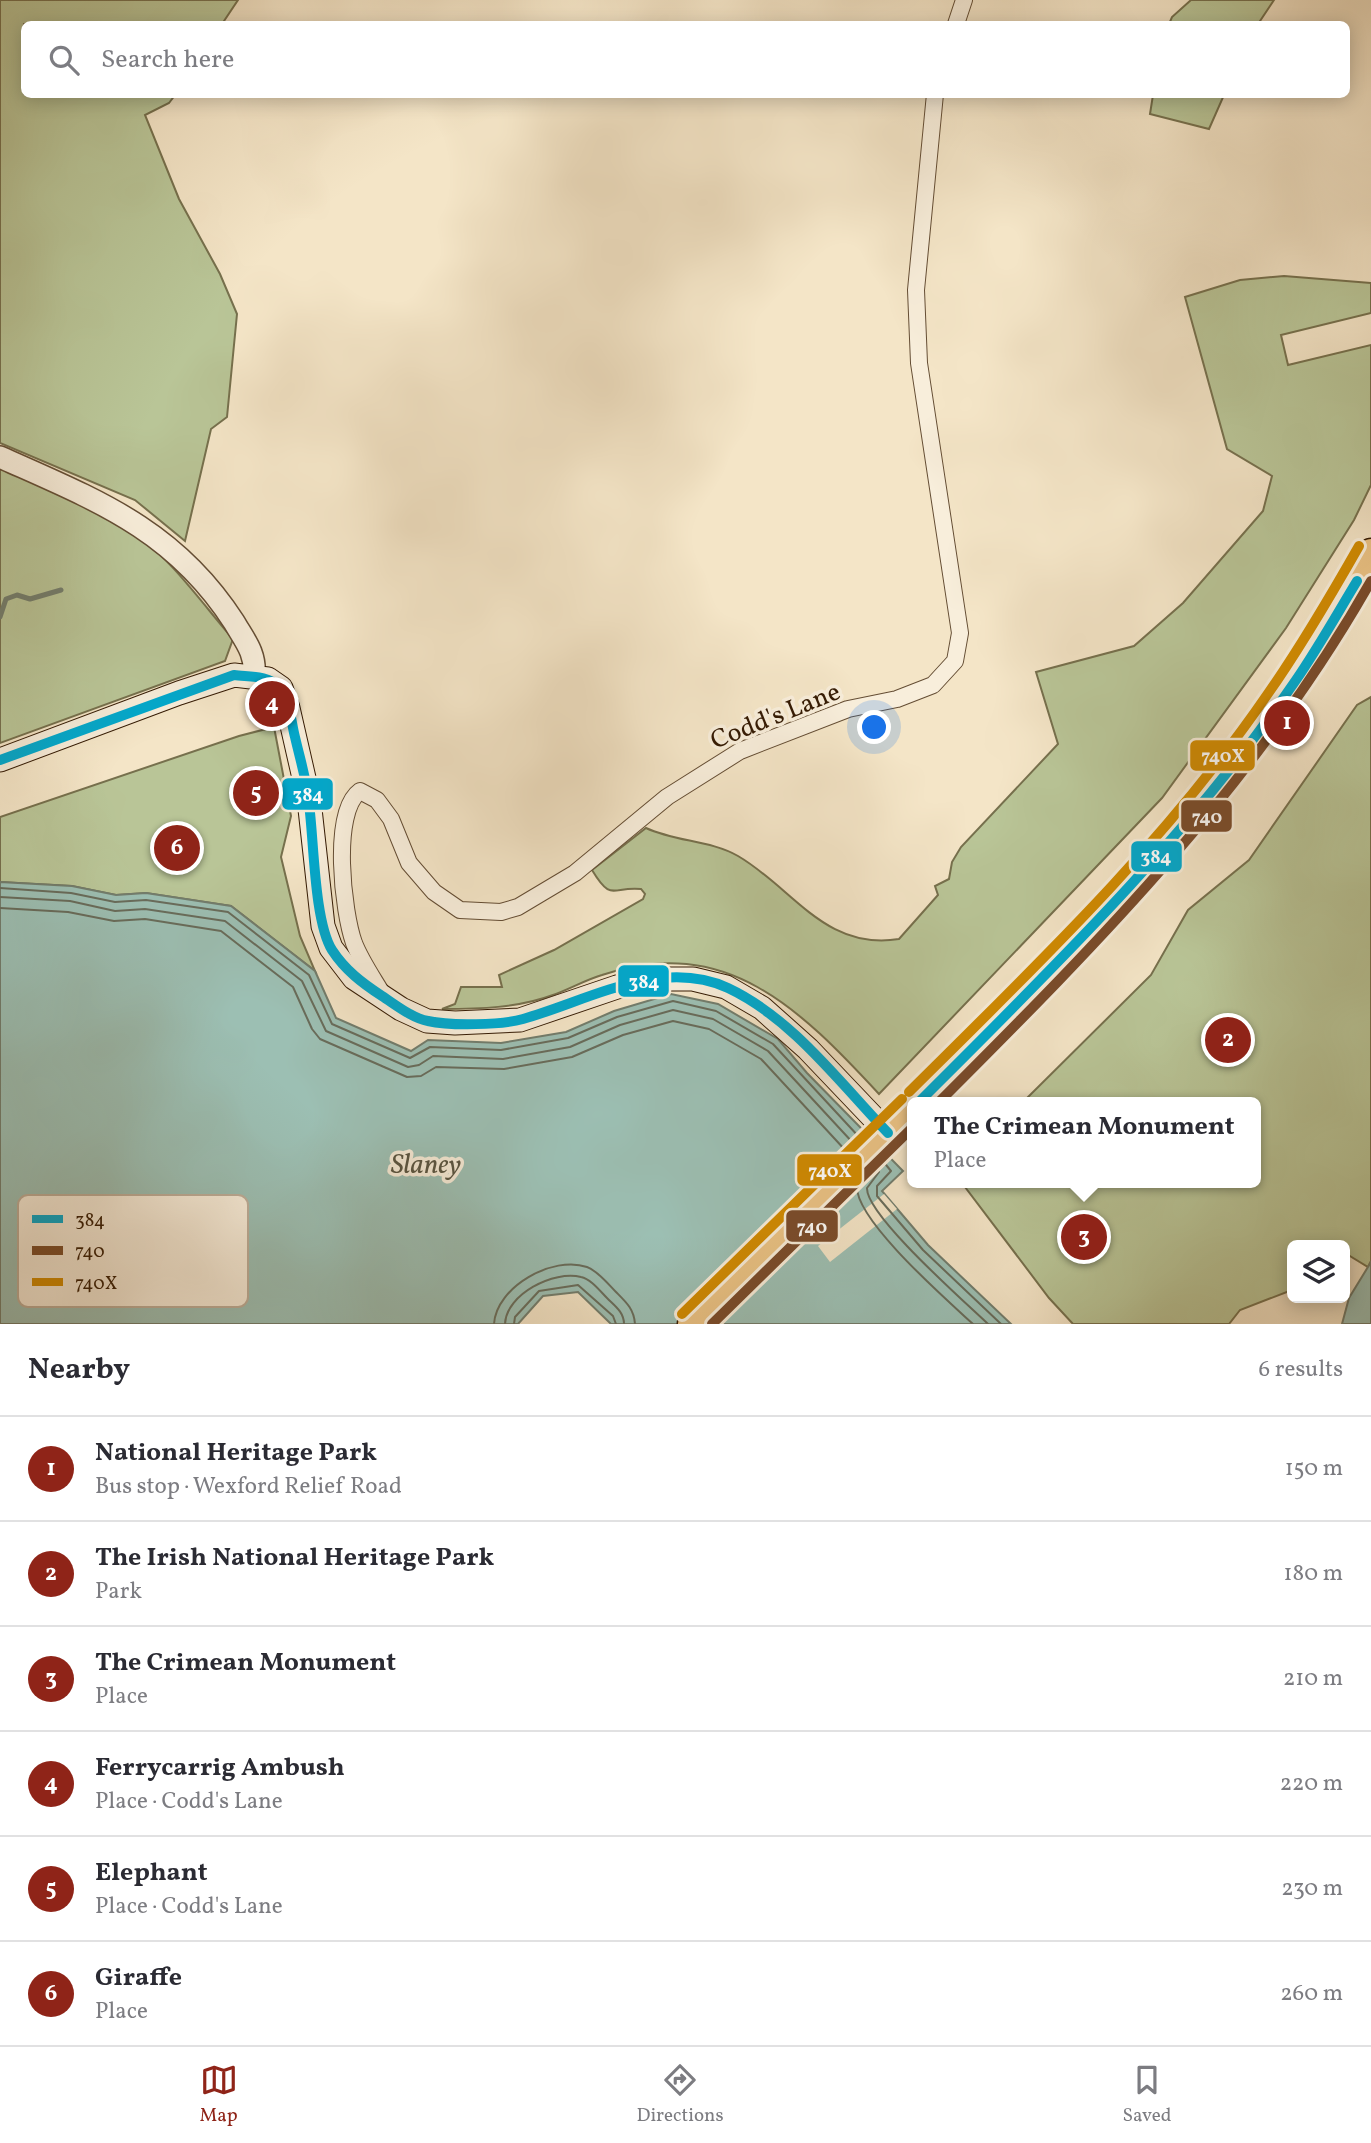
<!DOCTYPE html>
<html lang="en">
<head>
<meta charset="utf-8">
<style>
  body { margin:0; font-family:Vollkorn,serif; background:#f2f2f3; color:#2b2b33 }
  .controls { position:absolute; right:21px; bottom:21px; display:grid; overflow:hidden; border-radius:10px; box-shadow:0 4px 18px #0003 }
  .controls button { width:63px; height:63px; display:grid; place-items:center; padding:0; border:0; border-bottom:2px solid #e1e1e2; background:#fff; color:#2b2b33; font:35px sans-serif }
  .you { position:absolute; left:875px; top:728px; width:24px; height:24px; margin:-18px; border:5px solid #fff; border-radius:50%; background:#1a73e8; box-shadow:0 0 0 10px #1a73e833 }
  .badge { display:grid; place-items:center; width:46px; height:46px; border-radius:50%; background:#8f2418; color:#fff; font-size:23px; font-weight:700 }
  .pin { position:absolute; translate:-50% -50%; border:4px solid #fff; box-shadow:0 2px 7px #0006 }
  .popup { position:absolute; left:907px; top:1097px; width:354px; height:91px; box-sizing:border-box; display:grid; place-content:center; border-radius:10px; background:#fff; filter:drop-shadow(0 2px 5px #0005); font-size:23px; white-space:nowrap; color:#7c7c81 }
  .popup b { font-size:26px; color:#2b2b33 }
  .popup::after { content:''; position:absolute; left:50%; top:100%; margin-left:-14px; border:14px solid transparent; border-top-color:#fff }
  .list { margin:0; padding:0; list-style:none }
  h2 { display:flex; justify-content:space-between; align-items:center; height:91px; margin:0; padding:0 28px; font-size:30px }
  h2 small { font-size:23px; font-weight:400; color:#7c7c81 }
  .list li { display:grid; grid-template-columns:46px 1fr auto; gap:21px; align-items:center; box-sizing:border-box; height:105px; padding:0 28px; border-top:2px solid #e1e1e2 }
  .list b { display:block; font-size:26px; white-space:nowrap }
  .list p { margin:0; font-size:23px; white-space:nowrap; color:#7c7c81 }
  .list em { font-size:23px; font-style:normal; color:#7c7c81 }
  .icon { flex:none; width:38px; height:38px; fill:none; stroke:currentColor; stroke-width:2; stroke-linecap:round; stroke-linejoin:round }
  .map { position:relative; flex:none; width:1371px; height:1324px; overflow:hidden }
  .search { position:absolute; background:#fff; box-shadow:0 4px 18px #0003; left:21px; right:21px; top:21px; height:77px; display:flex; align-items:center; gap:18px; box-sizing:border-box; padding:0 24px; border-radius:10px; color:#7c7c81; font-size:26px }
  .sheet { height:721px; background:#fff }
  nav { display:flex; justify-content:space-around; align-items:center; box-sizing:border-box; height:98px; border-top:2px solid #e1e1e2; background:#fff; font-size:19px; color:#7c7c81 }
  nav a { display:grid; justify-items:center; gap:4px }
  nav .on { color:#8f2418 }
  .map>svg:first-child { display:block }
</style>
</head>
<body>
<div class="map">
<svg width="1371" height="1324" viewBox="0 0 1371 1324">
  <rect width="100%" height="100%" fill="#f4e5c7"/>
  <filter id="stains"><feTurbulence type="fractalNoise" baseFrequency=".00286" numOctaves="4"/><feColorMatrix values="0 0 0 0 .2 0 0 0 0 .09 0 0 0 0 .02 0 0 0 .5 -.17"/></filter>
  <radialGradient id="worn" r=".72"><stop offset=".6" stop-color="#630" stop-opacity="0"/><stop offset="1" stop-color="#630" stop-opacity=".3"/></radialGradient>
  <path fill="#b9c597" stroke="#76704d" stroke-width="2" d="M 0,0 L 238,0 L 222,24 L 24,24 L 24,94 L 175,95 L 169,103 L 145,115 L 179,199 L 220,274 L 237,314 L 227,417 L 211,429 L 185,541 L 135,500 L 0,443 Z
    M 1191,0 L 1274,0 L 1258,24 L 1169,24 L 1172,17 Z
    M 1153,95 L 1153,94 L 1224,95 L 1209,129 L 1150,114 Z
    M 1284,276 L 1371,283 L 1371,313 L 1281,335 L 1288,365 L 1371,345 L 1371,485 L 1354,520 L 1286,628 L 1162,798 L 879,1094 C 801,1010 726,933 602,975 C 585,980 570,989 553,995 C 518,1008 479,1009 442,1009 L 455,1004 L 461,987 L 502,987 L 499,975 L 554,950 L 643,899 L 645,894 L 641,889 C 612,886 612,903 592,870 L 646,828 C 676,842 710,840 738,856 C 793,888 825,951 899,939 L 938,895 L 935,886 L 949,879 L 952,862 L 961,847 L 1058,744 L 1036,672 L 1134,646 L 1183,603 L 1263,511 L 1272,476 L 1227,449 L 1185,297 L 1240,280 Z
    M 0,467 C 44,486 98,502 135,532 C 173,562 202,603 233,639 L 225,661 L 0,743 Z
    M 1371,697 L 1371,1261 L 1368,1267 L 1345,1253 L 1345,1245 L 1292,1245 L 1292,1290 L 1240,1310 L 1229,1324 L 1073,1324 L 1049,1298 L 962,1183 L 1256,1183 L 1256,1102 L 1023,1102 L 1151,975 L 1188,910 L 1249,860 L 1357,705 Z
    M 274,727 L 291,816 L 281,857 L 300,936 L 315,971 L 231,906 L 146,893 L 116,895 L 72,886 L 0,882 L 0,817 L 239,736 Z"/>
  <path fill="#9cbfb3" stroke="#727d6d" stroke-width="2" d="M 0,882 L 72,886 L 116,895 L 146,893 L 231,906 L 315,971 L 336,1018 L 411,1051 L 428,1040 L 501,1043 L 566,1032 L 614,1011 L 671,994 L 718,1004 L 778,1039 L 807,1073 L 903,1171 L 882,1191 L 928,1245 L 1011,1324 L 611,1324 L 578,1292 L 543,1296 L 518,1324 L 0,1324 Z
    M 1371,1262 L 1371,1324 L 1342,1324 L 1349,1298 Z"/>
  <path fill="#f4e5c7" d="M 884,1194 L 897,1209 L 830,1262 L 818,1246 Z"/>
  <g fill="none" stroke-linecap="round" stroke-linejoin="round">
    <path stroke="#686c5b" stroke-width="2" d="M 0,888 L 71,893 L 115,902 L 146,900 L 228,912 L 309,975 L 332,1024 L 410,1058 L 430,1047 L 501,1050 L 568,1038 L 617,1017 L 673,1001 L 716,1011 L 773,1044 L 860,1138
      M 0,897 L 70,901 L 115,911 L 145,909 L 225,921 L 302,981 L 326,1031 L 408,1067 L 419,1065 L 433,1056 L 503,1059 L 570,1047 L 620,1025 L 673,1010 L 713,1019 L 768,1051 L 854,1144
      M 0,908 L 68,912 L 114,921 L 145,919 L 221,931 L 293,987 L 312,1029 L 320,1039 L 407,1077 L 421,1076 L 436,1067 L 504,1069 L 572,1057 L 623,1035 L 673,1021 L 709,1029 L 761,1059 L 846,1151
      M 882,1160 L 891,1171 L 877,1186 L 877,1196 L 923,1250 L 1001,1324
      M 876,1166 L 879,1172 L 867,1188 C 866,1215 965,1302 988,1324
      M 857,1185 C 853,1218 947,1300 973,1324
      M 494,1324 C 496,1287 553,1255 587,1267 C 598,1271 608,1284 616,1292 C 626,1302 634,1309 635,1324
      M 505,1324 C 506,1294 554,1270 581,1277 C 591,1279 600,1291 607,1298 C 615,1306 624,1312 624,1324
      M 514,1324 L 515,1317 L 539,1291 L 578,1285 L 613,1316 L 616,1324"/>
    <path stroke="#727d6d" stroke-width="5" d="M 0,617 L 6,599 L 17,595 L 30,599 L 61,590"/>
    <g stroke="#644d34" stroke-width="18">
      <path id="minor" d="M 956,24 L 964,0
        M 383,995 C 373,978 361,961 354,943 C 343,912 331,812 360,791 L 377,800 L 391,819 L 409,863 L 434,892 L 460,910 L 501,912 L 518,907 L 575,873 L 667,797 L 740,751 L 848,709 L 897,699 L 933,685 L 955,661 L 960,633 L 919,363 L 916,290 L 935,94"/>
    </g>
    <g stroke="#644d34" stroke-width="24">
      <path id="tertiary" d="M 0,457 C 96,500 174,529 234,622 C 245,641 256,653 254,675"/>
    </g>
    <g stroke="#341a03" stroke-width="25">
      <path id="secondary" d="M 0,760 L 179,693 L 234,675 L 268,679 L 281,688 L 288,708 L 309,800 L 323,926 L 331,948 L 354,978 L 401,1009 L 427,1021 L 455,1023 L 520,1020 L 617,987 L 652,979 L 693,979 L 726,987 L 762,1008 L 808,1049 L 888,1133"/>
    </g>
    <g stroke="#341a03" stroke-width="31">
      <path id="trunk" d="M 919,1102 C 1085,936 1262,765 1371,553
        M 692,1324 L 912,1109"/>
    </g>
    <use href="#minor" stroke="#f8eedb" stroke-width="16"/>
    <use href="#tertiary" stroke="#f8eedb" stroke-width="21"/>
    <use href="#secondary" stroke="#f8eedb" stroke-width="23"/>
    <use href="#trunk" stroke="#eac284" stroke-width="28"/>
    <g stroke="#f8eedb" stroke-width="16">
      <path id="bus-1" d="M 0,760 L 234,675 C 249,677 268,675 279,687 C 290,697 291,723 295,737 C 300,759 307,781 309,804 C 314,840 314,921 332,950 C 345,970 362,983 382,996 C 396,1005 412,1018 428,1021 C 450,1026 502,1025 523,1019 C 587,1001 661,957 728,988 C 792,1018 840,1083 888,1133
        M 919,1102 C 1052,969 1189,836 1296,680 C 1318,648 1337,614 1357,581"/>
    </g>
    <g stroke="#f8eedb" stroke-width="16">
      <path id="bus-2" d="M 939,1102 C 1099,942 1258,781 1371,581
        M 712,1324 L 912,1128"/>
    </g>
    <g stroke="#f8eedb" stroke-width="16">
      <path id="bus-3" d="M 909,1092 C 1035,967 1166,842 1267,695 C 1301,647 1330,597 1359,546
        M 682,1314 L 902,1099"/>
    </g>
    <use href="#bus-1" stroke="#00a9ce" stroke-width="10"/>
    <use href="#bus-2" stroke="#7a4b2a" stroke-width="10"/>
    <use href="#bus-3" stroke="#d08a01" stroke-width="10"/>
  </g>
  <g text-anchor="middle" stroke-width="7" stroke-linejoin="round" paint-order="stroke">
    <g font-size="26" fill="#341a03" stroke="#f8eedb">
      <text transform="translate(775 715) rotate(-22)" y="9">Codd's Lane</text>
    </g>
    <g font-size="28" font-style="italic" fill="#585441" stroke="#f8eedb">
      <text x="426" y="1173">Slaney</text>
    </g>
  </g>
  <rect x="18" y="1195" width="230" height="112" rx="10" fill="#f8eedb" stroke="#bdae9a" stroke-width="2"/>
  <rect x="32" y="1215" width="31" height="8" fill="#00a9ce"/>
  <rect x="32" y="1246" width="31" height="9" fill="#7a4b2a"/>
  <rect x="32" y="1278" width="31" height="8" fill="#d08a01"/>
  <g font-size="19" fill="#341a03">
    <text x="75" y="1226">384</text>
    <text x="75" y="1257">740</text>
    <text x="75" y="1289">740X</text>
  </g>
  <g stroke="#f8eedb" stroke-width="2.5">
    <rect x="1189" y="739" width="67" height="33" rx="7" fill="#d08a01"/>
    <rect x="281" y="777" width="53" height="34" rx="7" fill="#00a9ce"/>
    <rect x="1180" y="799" width="53" height="34" rx="7" fill="#7a4b2a"/>
    <rect x="1130" y="840" width="53" height="33" rx="7" fill="#00a9ce"/>
    <rect x="617" y="964" width="53" height="34" rx="7" fill="#00a9ce"/>
    <rect x="796" y="1153" width="67" height="34" rx="7" fill="#d08a01"/>
    <rect x="785" y="1209" width="54" height="34" rx="7" fill="#7a4b2a"/>
  </g>
  <g font-size="19" text-anchor="middle" font-weight="bold" fill="#fff">
    <text x="1223" y="762">740X</text>
    <text x="308" y="801">384</text>
    <text x="1207" y="823">740</text>
    <text x="1156" y="863">384</text>
    <text x="644" y="988">384</text>
    <text x="830" y="1177">740X</text>
    <text x="812" y="1233">740</text>
  </g>
  <rect width="100%" height="100%" filter="url(#stains)"/>
  <rect width="100%" height="100%" fill="url(#worn)"/>
</svg>
<div class="controls">
<button><svg class="icon" aria-label="layers" viewBox="0 0 24 24"><path d="M12 4l9 5-9 5-9-5zM3 14l9 5 9-5"/></svg></button>
</div>
<div class="you"></div>
<div class="pin badge" style="left:1287px;top:723px">1</div>
<div class="pin badge" style="left:1228px;top:1040px">2</div>
<div class="pin badge" style="left:1084px;top:1237px">3</div>
<div class="popup"><b>The Crimean Monument</b>Place</div>
<div class="pin badge" style="left:272px;top:704px">4</div>
<div class="pin badge" style="left:256px;top:793px">5</div>
<div class="pin badge" style="left:177px;top:848px">6</div>
<div class="search"><svg class="icon" aria-label="search" viewBox="0 0 24 24"><circle cx="10" cy="10" r="6"/><path d="M15 15l6 6"/></svg>Search here</div>
</div>
<section class="sheet">
<h2>Nearby<small>6 results</small></h2>
<ul class="list">
<li><span class="badge">1</span><div><b>National Heritage Park</b><p>Bus stop · Wexford Relief Road</p></div><em>150 m</em></li>
<li><span class="badge">2</span><div><b>The Irish National Heritage Park</b><p>Park</p></div><em>180 m</em></li>
<li><span class="badge">3</span><div><b>The Crimean Monument</b><p>Place</p></div><em>210 m</em></li>
<li><span class="badge">4</span><div><b>Ferrycarrig Ambush</b><p>Place · Codd's Lane</p></div><em>220 m</em></li>
<li><span class="badge">5</span><div><b>Elephant</b><p>Place · Codd's Lane</p></div><em>230 m</em></li>
<li><span class="badge">6</span><div><b>Giraffe</b><p>Place</p></div><em>260 m</em></li>
</ul>
</section>
<nav>
<a class="on"><svg class="icon" aria-label="map" viewBox="0 0 24 24"><path d="M3 6l6-2 6 2 6-2v14l-6 2-6-2-6 2zM9 4v14M15 6v14"/></svg>Map</a>
<a><svg class="icon" aria-label="directions" viewBox="0 0 24 24"><path d="M12 3l9 9-9 9-9-9zM9 14v-3h6M13 9l2 2-2 2"/></svg>Directions</a>
<a><svg class="icon" aria-label="saved" viewBox="0 0 24 24"><path d="M7 4h10v16l-5-4-5 4z"/></svg>Saved</a>
</nav>
</body>
</html>
